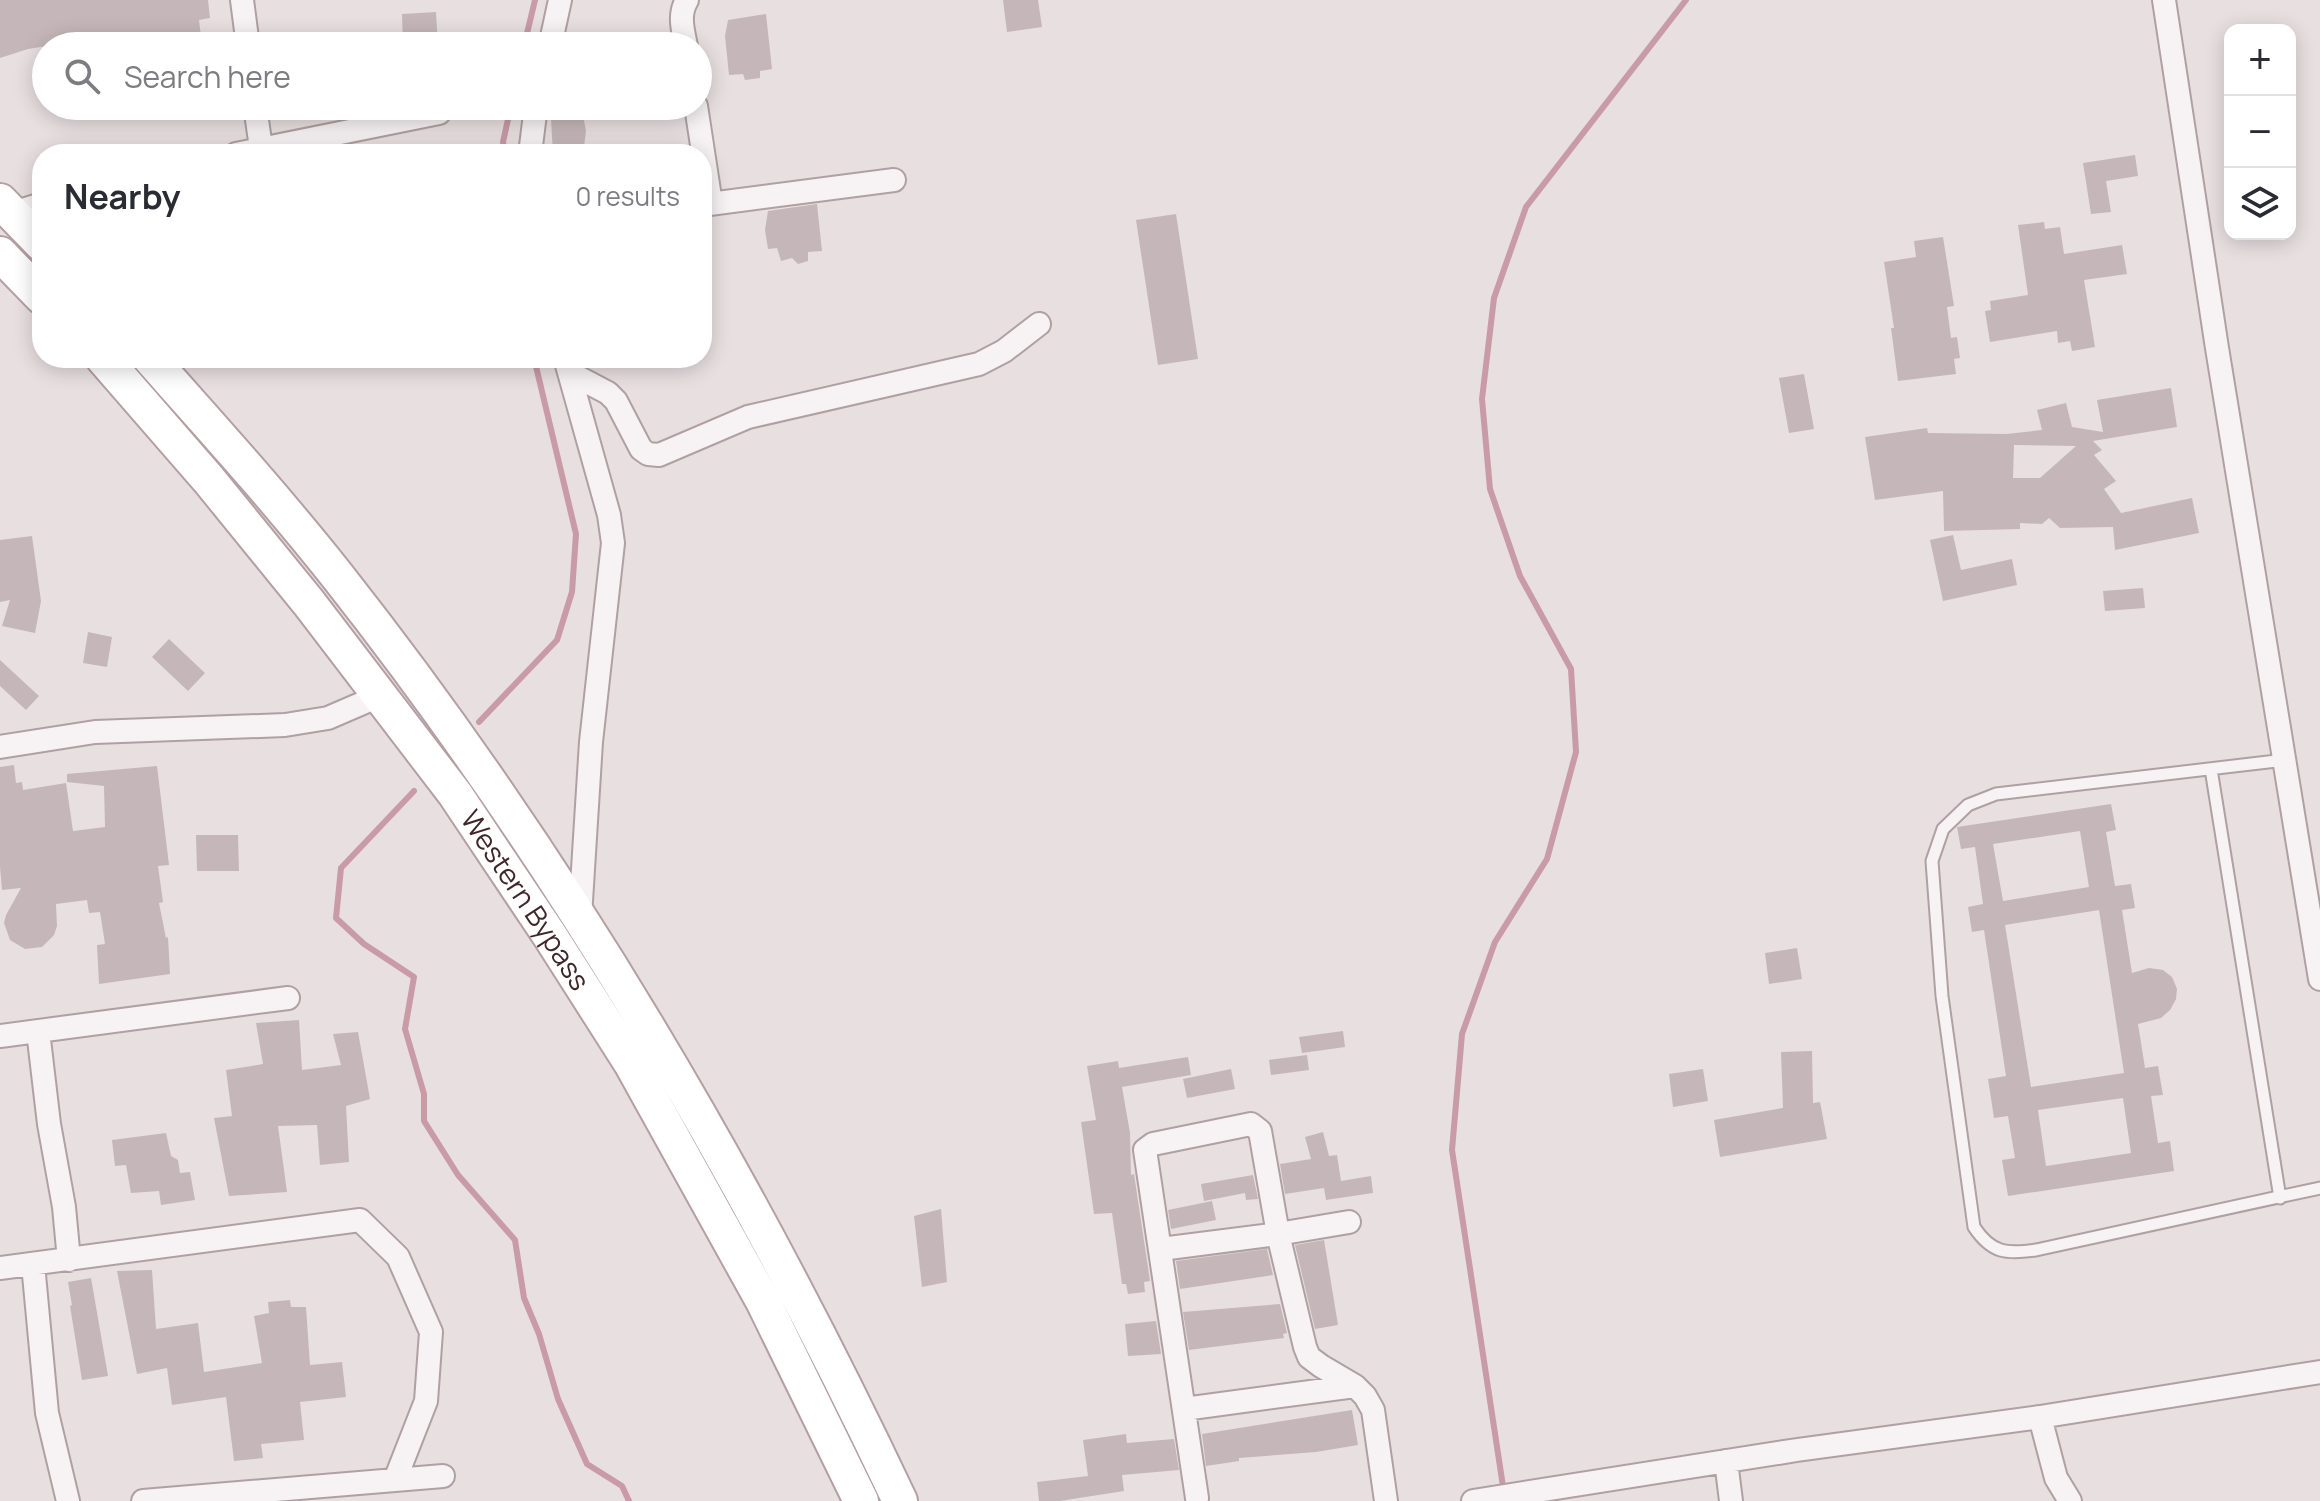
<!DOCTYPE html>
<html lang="en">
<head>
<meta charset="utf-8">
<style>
  body { margin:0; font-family:Manrope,sans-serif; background:#f7f7f7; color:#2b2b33 }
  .controls { position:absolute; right:24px; top:24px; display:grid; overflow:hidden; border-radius:16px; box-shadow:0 4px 20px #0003 }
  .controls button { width:72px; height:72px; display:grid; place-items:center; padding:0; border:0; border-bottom:2px solid #e1e1e2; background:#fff; color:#2b2b33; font:40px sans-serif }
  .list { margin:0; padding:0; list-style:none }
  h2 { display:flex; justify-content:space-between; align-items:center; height:104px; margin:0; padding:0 32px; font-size:34px }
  h2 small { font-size:26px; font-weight:400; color:#7c7c81 }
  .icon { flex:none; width:44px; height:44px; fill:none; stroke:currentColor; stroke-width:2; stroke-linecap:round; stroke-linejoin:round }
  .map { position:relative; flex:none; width:2320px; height:1501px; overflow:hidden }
  .search { position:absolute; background:#fff; box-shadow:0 4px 20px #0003; left:32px; top:32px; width:680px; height:88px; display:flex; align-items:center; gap:20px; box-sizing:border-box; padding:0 28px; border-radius:44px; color:#7c7c81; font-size:30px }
  .panel { position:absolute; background:#fff; box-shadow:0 4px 20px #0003; left:32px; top:144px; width:680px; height:224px; border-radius:32px }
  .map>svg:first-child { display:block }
</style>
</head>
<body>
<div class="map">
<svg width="2320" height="1501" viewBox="0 0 2320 1501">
  <rect width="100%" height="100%" fill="#e8dfe1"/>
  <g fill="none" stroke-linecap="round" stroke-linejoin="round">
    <path stroke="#c89ba7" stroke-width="6" d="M 524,46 L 535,0
      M 505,154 L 503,142 L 511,106
      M 479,722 L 557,640 L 572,592 L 576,534 L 534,358
      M 414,791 L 341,868 L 336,918 L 364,944 L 414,977 L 405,1029 L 424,1094 L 424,1121 L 458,1175 L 515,1240 L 524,1298 L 539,1334 L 558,1399 L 587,1464 L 622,1486 L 629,1501
      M 1504,1493 L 1452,1150 L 1462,1034 L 1495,942 L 1547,859 L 1576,752 L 1571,669 L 1520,576 L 1490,489 L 1482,399 L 1494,298 L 1526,207 L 1686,0"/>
  </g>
  <path fill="#c5b7b9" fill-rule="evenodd" d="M 0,0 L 208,0 L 210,18 L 199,20 L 202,45 L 110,46 L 109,36 L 28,49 L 0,58 Z
    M 1003,0 L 1038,0 L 1042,27 L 1007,32 Z
    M 436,12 L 438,46 L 403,46 L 402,14 Z
    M 766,14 L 772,69 L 760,71 L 760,78 L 745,80 L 743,74 L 729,75 L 725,36 L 728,20 Z
    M 583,115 L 586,131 L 583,154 L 553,154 L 551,119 Z
    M 2135,155 L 2138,176 L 2106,181 L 2111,212 L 2091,214 L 2083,163 Z
    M 817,204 L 822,251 L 808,252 L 808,261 L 798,264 L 792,258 L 781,261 L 777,248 L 768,249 L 765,230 L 768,211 Z
    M 1176,214 L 1198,359 L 1158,365 L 1136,220 Z
    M 2044,222 L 2045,229 L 2060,227 L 2064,254 L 2122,245 L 2127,274 L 2084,280 L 2095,347 L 2072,351 L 2070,341 L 2058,343 L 2057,331 L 1990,342 L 1985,311 L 1991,310 L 1990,301 L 2028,295 L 2018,225 Z
    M 1943,237 L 1954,306 L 1947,307 L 1951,338 L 1957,337 L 1960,358 L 1954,359 L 1956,374 L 1898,381 L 1891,328 L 1894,328 L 1884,262 L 1916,257 L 1914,241 Z
    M 1804,374 L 1814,429 L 1789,433 L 1779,378 Z
    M 2171,388 L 2177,427 L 2093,441 L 2102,450 L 2094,455 L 2116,481 L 2104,489 L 2121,513 L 2192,498 L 2199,533 L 2115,550 L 2113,527 L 2060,528 L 2049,518 L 2042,524 L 2020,523 L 2020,529 L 1944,531 L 1943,491 L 1875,500 L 1865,437 L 1927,428 L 1928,433 L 2006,434 L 2042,430 L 2037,410 L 2066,403 L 2072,427 L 2103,432 L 2097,400 ZM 2014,445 L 2076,446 L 2040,478 L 2013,478 Z
    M 1953,535 L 1961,570 L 2012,559 L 2017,585 L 1943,601 L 1930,540 Z
    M 32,536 L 41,601 L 35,633 L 2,626 L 10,600 L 0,602 L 0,540 Z
    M 2143,588 L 2145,608 L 2105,611 L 2103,591 Z
    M 88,632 L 112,637 L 107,667 L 83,663 Z
    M 169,639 L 205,673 L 188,691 L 152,657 Z
    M 0,660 L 39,696 L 26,710 L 0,686 Z
    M 14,765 L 16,783 L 22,782 L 23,790 L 66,783 L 73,831 L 105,827 L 104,786 L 67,782 L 67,774 L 157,766 L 169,865 L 158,866 L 163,902 L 159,903 L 166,938 L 168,937 L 170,974 L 99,984 L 97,945 L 105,944 L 100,912 L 89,913 L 87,900 L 56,904 L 57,926 L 54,935 L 42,947 L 25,949 L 10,940 L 4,923 L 6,915 L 21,888 L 2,890 L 0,867 L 0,767 Z
    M 2111,804 L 2116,830 L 2106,832 L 2115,886 L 2131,884 L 2135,908 L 2122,910 L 2132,973 L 2149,968 L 2163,970 L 2172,977 L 2177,989 L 2176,999 L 2170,1010 L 2161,1018 L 2138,1024 L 2145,1068 L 2158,1066 L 2163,1095 L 2151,1096 L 2158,1143 L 2170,1141 L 2174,1171 L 2008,1196 L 2002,1160 L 2015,1158 L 2008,1116 L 1994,1118 L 1988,1079 L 2006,1076 L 1984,930 L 1972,932 L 1968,907 L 1983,904 L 1975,847 L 1961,849 L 1957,827 ZM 2080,831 L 2089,887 L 2003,901 L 1993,844 ZM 2099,910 L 2124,1073 L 2031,1087 L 2005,925 ZM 2123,1098 L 2131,1153 L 2046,1166 L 2038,1110 Z
    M 196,835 L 238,835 L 239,871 L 197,871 Z
    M 1797,948 L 1802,979 L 1769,984 L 1765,953 Z
    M 299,1020 L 302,1070 L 341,1065 L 333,1034 L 358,1032 L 370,1099 L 346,1106 L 349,1162 L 320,1165 L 317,1125 L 278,1126 L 287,1192 L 229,1196 L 214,1118 L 232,1116 L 226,1070 L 263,1064 L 256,1023 Z
    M 1343,1031 L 1345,1047 L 1302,1053 L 1299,1037 Z
    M 1812,1051 L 1813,1103 L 1820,1102 L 1827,1139 L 1720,1157 L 1714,1120 L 1783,1108 L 1781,1052 Z
    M 1307,1055 L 1309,1070 L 1271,1075 L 1269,1060 Z
    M 1188,1057 L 1191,1075 L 1122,1087 L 1130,1133 L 1131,1175 L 1134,1174 L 1150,1281 L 1144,1282 L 1145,1292 L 1128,1294 L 1126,1284 L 1122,1284 L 1112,1213 L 1094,1214 L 1081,1122 L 1096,1120 L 1087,1066 L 1118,1061 L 1119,1068 Z
    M 1231,1069 L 1235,1089 L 1187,1098 L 1183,1079 Z
    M 1703,1069 L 1708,1101 L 1673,1107 L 1669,1074 Z
    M 1323,1132 L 1329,1156 L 1337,1155 L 1341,1181 L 1371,1176 L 1373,1193 L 1326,1200 L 1324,1188 L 1285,1194 L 1280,1164 L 1311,1159 L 1305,1137 Z
    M 166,1133 L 171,1156 L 178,1160 L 180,1173 L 190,1172 L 195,1200 L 161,1205 L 159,1191 L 131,1193 L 126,1165 L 115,1166 L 112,1140 Z
    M 1253,1175 L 1258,1199 L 1246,1200 L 1245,1193 L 1204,1201 L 1201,1184 Z
    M 1212,1201 L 1216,1220 L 1171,1229 L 1168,1210 Z
    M 941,1209 L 947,1282 L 922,1287 L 914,1216 Z
    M 1324,1240 L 1338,1325 L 1315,1329 L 1295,1245 Z
    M 1267,1249 L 1273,1275 L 1180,1289 L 1176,1261 Z
    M 152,1270 L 156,1329 L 198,1323 L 204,1372 L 262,1363 L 254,1316 L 269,1313 L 268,1302 L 290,1300 L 291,1307 L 306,1307 L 310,1365 L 342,1362 L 346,1397 L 300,1402 L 304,1440 L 261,1444 L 263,1458 L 234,1461 L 226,1397 L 172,1405 L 167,1368 L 137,1374 L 117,1271 Z
    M 91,1278 L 108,1376 L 82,1380 L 70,1306 L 72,1305 L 68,1282 Z
    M 1280,1304 L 1287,1333 L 1283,1334 L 1284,1338 L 1189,1350 L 1183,1312 Z
    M 1156,1321 L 1161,1354 L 1128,1356 L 1125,1324 Z
    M 1352,1410 L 1358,1445 L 1316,1452 L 1239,1458 L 1239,1461 L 1206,1466 L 1202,1434 Z
    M 1126,1434 L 1127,1443 L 1174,1439 L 1179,1470 L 1122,1475 L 1124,1491 L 1060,1501 L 1039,1501 L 1037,1482 L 1088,1476 L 1083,1440 Z"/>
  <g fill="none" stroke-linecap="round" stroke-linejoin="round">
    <g stroke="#afa1a3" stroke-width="15">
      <path id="lane" d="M 2285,760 L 1996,794 L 1968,805 L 1943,829 L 1932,861 L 1942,996 L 1974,1227 C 1992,1254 2007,1254 2036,1250 L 2320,1188
        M 2211,769 L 2280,1198"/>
    </g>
    <g stroke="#afa1a3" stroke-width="26">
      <path id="street" d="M 242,0 L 248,46
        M 2164,0 L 2217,348 L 2320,979
        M 550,46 L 560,0
        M 686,46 C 683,30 678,15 687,0
        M 255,106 L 261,148
        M 696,106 L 711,204
        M 236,154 L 439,113
        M 530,154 L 536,106
        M 702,205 L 894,180
        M 13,213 L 42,204
        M 565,358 L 609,515 L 613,543 L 591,742 L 580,917
        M 570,373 L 608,393 L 616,401 L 641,449 L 648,454 L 659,455 L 748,417 L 979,364 L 1004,351 L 1039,324
        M 0,747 L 95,732 L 285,725 L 328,718 L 379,696
        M 38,1031 L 49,1124 L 64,1207 L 69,1260
        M 0,1036 L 288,998
        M 1161,1249 L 1278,1234 L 1349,1222
        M 33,1264 L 47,1413 L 68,1501
        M 0,1268 L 360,1220 L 398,1257 L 431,1332 L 426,1401 L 395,1480
        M 1184,1409 L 1355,1386
        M 2040,1417 L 2056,1478 L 2070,1501
        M 1726,1461 L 1731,1501
        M 1197,1498 L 1145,1150 L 1153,1144 L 1251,1124 L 1260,1131 L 1278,1234 L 1305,1347 L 1309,1357 L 1321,1366 L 1355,1386 L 1365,1396 L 1373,1410 L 1386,1501
        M 143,1501 L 443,1476
        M 1473,1501 L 1797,1450 L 2040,1417 L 2320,1372"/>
    </g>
    <g stroke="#b49fa3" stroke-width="38">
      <g id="primary">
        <path d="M 0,201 L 42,244"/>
        <path d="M 0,254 L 42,297"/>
        <path id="s1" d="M 103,358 L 209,480 L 309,603 L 455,794 L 550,936 L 631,1063 L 763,1301 L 861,1501"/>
        <path d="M 150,358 C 214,430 279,502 339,578 C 562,861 746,1175 900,1501"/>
      </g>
    </g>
    <use href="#lane" stroke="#f7f2f3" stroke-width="11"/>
    <use href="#street" stroke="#f7f2f3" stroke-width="22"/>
    <use href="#primary" stroke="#fff" stroke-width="34"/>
  </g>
  <g text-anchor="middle" stroke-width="8" stroke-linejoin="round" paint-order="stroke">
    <g font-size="28" fill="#3f282c" stroke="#f6eff0">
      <text dy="10" stroke="none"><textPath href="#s1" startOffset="688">Western Bypass</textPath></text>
    </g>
  </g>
</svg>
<div class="controls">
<button>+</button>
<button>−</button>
<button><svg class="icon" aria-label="layers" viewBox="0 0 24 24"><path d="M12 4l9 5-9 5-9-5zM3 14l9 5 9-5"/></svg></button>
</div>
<div class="search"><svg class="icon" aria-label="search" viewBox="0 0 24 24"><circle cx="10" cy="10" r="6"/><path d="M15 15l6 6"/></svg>Search here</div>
<section class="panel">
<h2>Nearby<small>0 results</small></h2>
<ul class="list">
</ul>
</section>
</div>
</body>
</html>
